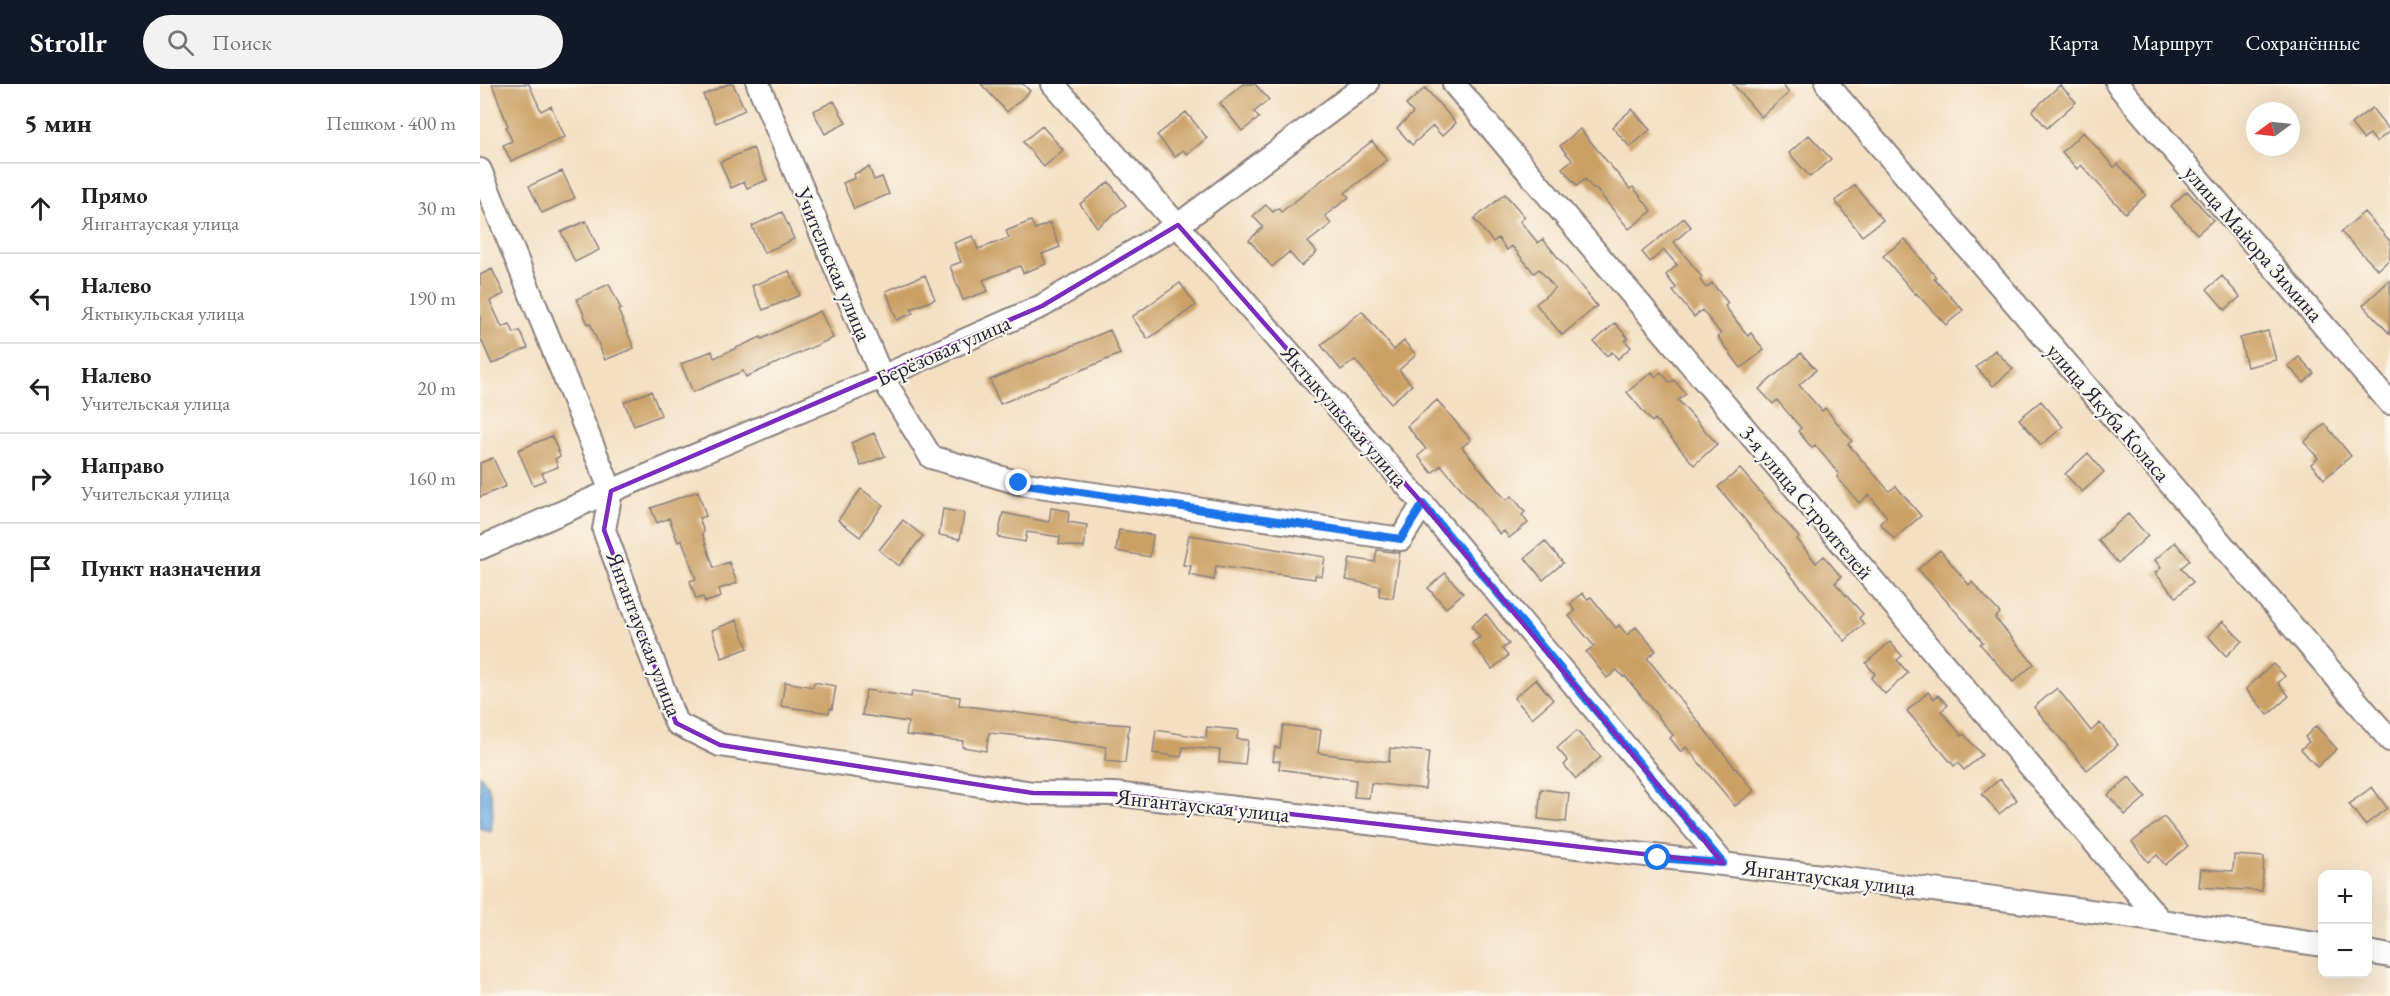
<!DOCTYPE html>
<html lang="ru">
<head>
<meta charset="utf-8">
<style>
  body { margin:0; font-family:"EB Garamond",serif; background:#f2f2f2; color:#202124 }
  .controls { position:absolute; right:18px; bottom:18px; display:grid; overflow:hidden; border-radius:12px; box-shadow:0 6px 24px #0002 }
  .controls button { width:54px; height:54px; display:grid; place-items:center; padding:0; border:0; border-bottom:2px solid #e0e0e0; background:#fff; color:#202124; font:30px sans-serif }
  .compass { position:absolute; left:1766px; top:18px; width:54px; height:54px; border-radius:50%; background:#fff; box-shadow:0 6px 24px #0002; rotate:255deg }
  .stop { position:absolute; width:18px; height:18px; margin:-14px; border:4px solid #1a73e8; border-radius:50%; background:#fff }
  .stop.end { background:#1a73e8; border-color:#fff; box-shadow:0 2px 6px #0008 }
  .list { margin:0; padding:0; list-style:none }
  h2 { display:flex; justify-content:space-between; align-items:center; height:78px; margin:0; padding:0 24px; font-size:26px }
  h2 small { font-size:20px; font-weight:400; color:#757577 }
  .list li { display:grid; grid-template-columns:39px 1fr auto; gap:18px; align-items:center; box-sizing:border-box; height:90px; padding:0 24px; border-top:2px solid #e0e0e0 }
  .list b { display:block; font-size:22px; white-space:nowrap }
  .list p { margin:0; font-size:20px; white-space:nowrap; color:#757577 }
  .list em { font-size:20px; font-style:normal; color:#757577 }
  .icon { flex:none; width:33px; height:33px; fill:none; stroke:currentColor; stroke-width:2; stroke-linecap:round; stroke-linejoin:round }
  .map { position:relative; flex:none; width:1910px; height:912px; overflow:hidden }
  header { display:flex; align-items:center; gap:36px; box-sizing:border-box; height:84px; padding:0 30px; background:#111827; color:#fff }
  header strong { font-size:28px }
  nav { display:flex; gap:33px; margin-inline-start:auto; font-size:21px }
  .search { width:420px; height:54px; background:#f2f2f2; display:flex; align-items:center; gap:15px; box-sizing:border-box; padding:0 21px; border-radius:33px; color:#757577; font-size:22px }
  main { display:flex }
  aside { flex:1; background:#fff }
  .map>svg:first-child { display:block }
</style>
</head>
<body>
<header>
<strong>Strollr</strong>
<div class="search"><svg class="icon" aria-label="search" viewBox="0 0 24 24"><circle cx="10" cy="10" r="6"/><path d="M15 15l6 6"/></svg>Поиск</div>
<nav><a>Карта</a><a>Маршрут</a><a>Сохранённые</a></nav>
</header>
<main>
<aside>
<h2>5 мин<small>Пешком · 400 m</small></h2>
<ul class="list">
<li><svg class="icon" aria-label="ahead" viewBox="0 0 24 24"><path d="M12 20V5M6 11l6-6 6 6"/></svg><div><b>Прямо</b><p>Янгантауская улица</p></div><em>30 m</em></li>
<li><svg class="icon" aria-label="left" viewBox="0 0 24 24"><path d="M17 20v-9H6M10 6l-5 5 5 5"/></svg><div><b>Налево</b><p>Яктыкульская улица</p></div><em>190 m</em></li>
<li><svg class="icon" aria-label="left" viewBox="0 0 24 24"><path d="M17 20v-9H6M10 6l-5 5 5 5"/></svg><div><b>Налево</b><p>Учительская улица</p></div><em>20 m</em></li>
<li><svg class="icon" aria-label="right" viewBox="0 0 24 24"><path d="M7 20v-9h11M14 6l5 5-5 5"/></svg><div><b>Направо</b><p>Учительская улица</p></div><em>160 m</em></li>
<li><svg class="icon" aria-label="arrive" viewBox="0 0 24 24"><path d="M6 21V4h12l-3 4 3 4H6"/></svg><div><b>Пункт назначения</b></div></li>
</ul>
</aside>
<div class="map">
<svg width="1910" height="912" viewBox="0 0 1910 912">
  <rect width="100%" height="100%" fill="#fbf7ec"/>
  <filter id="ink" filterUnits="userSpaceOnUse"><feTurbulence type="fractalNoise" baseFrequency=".0167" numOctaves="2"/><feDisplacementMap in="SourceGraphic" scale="12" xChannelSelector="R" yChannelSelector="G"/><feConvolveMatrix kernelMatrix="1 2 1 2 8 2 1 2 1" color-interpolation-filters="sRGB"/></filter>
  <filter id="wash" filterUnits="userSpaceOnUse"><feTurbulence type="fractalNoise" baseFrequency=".008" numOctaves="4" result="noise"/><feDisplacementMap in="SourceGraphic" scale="24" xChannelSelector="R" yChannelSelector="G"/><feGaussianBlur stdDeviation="1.35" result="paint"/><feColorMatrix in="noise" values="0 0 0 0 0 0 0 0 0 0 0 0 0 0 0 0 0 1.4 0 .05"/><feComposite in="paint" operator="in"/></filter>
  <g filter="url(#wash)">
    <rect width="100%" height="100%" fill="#f4dfc2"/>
    <path fill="#6eaadf" stroke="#48668d" stroke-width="1.5" d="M 0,691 C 14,705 14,729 11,748 L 0,744 Z"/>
    <g id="blocks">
      <path fill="#caa065" d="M 12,0 L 49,0 L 61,27 L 71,22 L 85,53 L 31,77 L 23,61 L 32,57 L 26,43 L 28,42 Z
        M 248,0 L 253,0 L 265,26 L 236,39 L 223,11 Z
        M 501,0 L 543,0 L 550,7 L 527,28 Z
        M 763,0 L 775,0 L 789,16 L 774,28 L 779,34 L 762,47 L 740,19 Z
        M 1253,0 L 1302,0 L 1309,9 L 1281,33 Z
        M 1580,1 L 1596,18 L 1567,44 L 1552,27 Z
        M 945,4 L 976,39 L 962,52 L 953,42 L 932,61 L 917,44 L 933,29 L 926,21 Z
        M 354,17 L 366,39 L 345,50 L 333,27 Z
        M 1892,24 L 1910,47 L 1896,58 L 1890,50 L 1883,55 L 1871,40 Z
        M 1152,25 L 1170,46 L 1150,63 L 1132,43 Z
        M 706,28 L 727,54 L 707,70 L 703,66 L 695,73 L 677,51 Z
        M 562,42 L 583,66 L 564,83 L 543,58 Z
        M 1100,45 L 1150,105 L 1153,103 L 1172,127 L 1149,145 L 1115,104 L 1113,105 L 1105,95 L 1097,102 L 1082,84 L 1092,76 L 1080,62 Z
        M 1603,48 L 1634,83 L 1638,80 L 1666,111 L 1645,129 L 1601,81 L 1597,85 L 1582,68 Z
        M 1329,51 L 1351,75 L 1330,93 L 1309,69 Z
        M 892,57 L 907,76 L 865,109 L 869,113 L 845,132 L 851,140 L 828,158 L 837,168 L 821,182 L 809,168 L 792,183 L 769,156 L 783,143 L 773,132 L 786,121 L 793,128 L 798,124 L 801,128 Z
        M 273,64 L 287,96 L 267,104 L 264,98 L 251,104 L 240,78 Z
        M 389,83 L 394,96 L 402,93 L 409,110 L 374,125 L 363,99 L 375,94 L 374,90 Z
        M 82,87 L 95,114 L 62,129 L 49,102 Z
        M 629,98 L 646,121 L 617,143 L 600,120 Z
        M 1375,101 L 1403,136 L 1382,152 L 1355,117 Z
        M 1707,107 L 1733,136 L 1717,150 L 1691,122 Z
        M 1025,110 L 1045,133 L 1040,137 L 1058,159 L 1063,155 L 1117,222 L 1082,251 L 1056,220 L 1075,204 L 1059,185 L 1054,189 L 1032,162 L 1027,166 L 1018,154 L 1013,158 L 994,135 Z
        M 302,128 L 314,155 L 284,169 L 272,142 Z
        M 1884,128 L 1910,157 L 1910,175 L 1898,186 L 1861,148 Z
        M 1204,134 L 1211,143 L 1194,158 L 1222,193 L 1220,196 L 1226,204 L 1232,199 L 1248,219 L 1245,222 L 1268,252 L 1271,249 L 1284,266 L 1261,284 L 1238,253 L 1241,250 L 1222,226 L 1214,233 L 1193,207 L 1196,204 L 1186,191 L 1197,181 L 1184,166 L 1170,178 L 1162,168 Z
        M 106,137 L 119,166 L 95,178 L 81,148 Z
        M 551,137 L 555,145 L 570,139 L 580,163 L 562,170 L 566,180 L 543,189 L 540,182 L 503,196 L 508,207 L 483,216 L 470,182 L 481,178 L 474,159 L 493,152 L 498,165 L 529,154 L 526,147 Z
        M 1425,155 L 1456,193 L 1454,195 L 1483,226 L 1466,241 L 1436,209 L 1435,210 L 1403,172 Z
        M 12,185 L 24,210 L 10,217 L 22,243 L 30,240 L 34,249 L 40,247 L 48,264 L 12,280 L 0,253 L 0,191 Z
        M 309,187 L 320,211 L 283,226 L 272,202 Z
        M 445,191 L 455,215 L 431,225 L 433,229 L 417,236 L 406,207 Z
        M 1742,192 L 1760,213 L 1745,226 L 1727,205 Z
        M 1910,196 L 1910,250 L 1883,221 Z
        M 700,199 L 716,221 L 668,255 L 652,233 Z
        M 129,200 L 141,225 L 138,226 L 154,264 L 125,276 L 110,239 L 108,240 L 97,215 Z
        M 340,227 L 353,254 L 266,293 L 263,287 L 213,308 L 201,280 L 232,267 L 234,274 L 281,253 L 282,255 Z
        M 882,227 L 914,266 L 924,257 L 936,271 L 919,286 L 932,301 L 911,319 L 875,276 L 861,286 L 841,261 Z
        M 1135,239 L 1148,254 L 1145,257 L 1151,263 L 1138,275 L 1132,268 L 1127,272 L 1114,258 Z
        M 630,246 L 640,270 L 520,320 L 510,296 Z
        M 1788,247 L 1796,276 L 1767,283 L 1760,254 Z
        M 1515,266 L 1533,285 L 1513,302 L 1496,283 Z
        M 1321,269 L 1336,286 L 1319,301 L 1342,327 L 1345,324 L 1372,357 L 1368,360 L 1409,407 L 1416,402 L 1441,432 L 1414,455 L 1400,439 L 1407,433 L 1389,411 L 1379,419 L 1357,393 L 1359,390 L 1335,361 L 1332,364 L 1318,347 L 1321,344 L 1297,316 L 1293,320 L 1279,305 Z
        M 1819,273 L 1834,289 L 1824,299 L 1808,282 Z
        M 1172,288 L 1176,293 L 1181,288 L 1190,299 L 1194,296 L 1206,310 L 1198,316 L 1237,360 L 1214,381 L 1175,335 L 1172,338 L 1147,308 Z
        M 171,307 L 181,331 L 154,342 L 144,318 Z
        M 957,316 L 991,356 L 982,363 L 1026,416 L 1032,412 L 1045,428 L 1042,431 L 1048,439 L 1029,454 L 1024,447 L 1020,450 L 961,381 L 952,389 L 938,372 L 946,365 L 927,342 Z
        M 1561,317 L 1583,343 L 1561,361 L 1539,335 Z
        M 1845,340 L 1871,372 L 1844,395 L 1831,380 L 1838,374 L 1824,358 Z
        M 394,349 L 405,372 L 381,382 L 371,359 Z
        M 72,352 L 80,372 L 75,375 L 78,383 L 62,389 L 65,396 L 53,401 L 38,366 Z
        M 1608,369 L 1624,388 L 1602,408 L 1585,390 Z
        M 13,374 L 26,402 L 0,413 L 0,379 Z
        M 1260,385 L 1319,453 L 1317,455 L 1336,479 L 1344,472 L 1361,493 L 1355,499 L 1383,530 L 1379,534 L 1384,540 L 1365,557 L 1238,403 Z
        M 381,405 L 403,421 L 380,453 L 358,436 Z
        M 218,407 L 226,432 L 219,434 L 224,448 L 222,449 L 234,484 L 249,478 L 257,499 L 239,505 L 241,513 L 225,518 L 223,513 L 216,515 L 210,497 L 216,495 L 202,456 L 198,458 L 189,434 L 177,439 L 171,424 Z
        M 571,424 L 589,427 L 588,438 L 607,441 L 604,464 L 579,460 L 580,453 L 547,448 L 545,458 L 518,453 L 523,429 L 569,438 Z
        M 463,425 L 484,429 L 480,455 L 459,451 Z
        M 1648,430 L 1668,452 L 1638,479 L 1618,456 Z
        M 423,436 L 443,452 L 419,482 L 399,466 Z
        M 639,446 L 673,451 L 670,473 L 636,467 Z
        M 709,451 L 845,473 L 842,492 L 835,491 L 835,495 L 736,482 L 734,496 L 709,491 L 711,482 L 703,481 Z
        M 1065,457 L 1083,479 L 1063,496 L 1045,474 Z
        M 1695,458 L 1710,476 L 1701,484 L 1713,498 L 1696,513 L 1675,489 L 1681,484 L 1675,476 Z
        M 897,466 L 920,469 L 913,514 L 899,512 L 900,502 L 866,496 L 870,474 L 895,478 Z
        M 1460,466 L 1489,501 L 1492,498 L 1520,529 L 1515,534 L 1554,580 L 1533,598 L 1500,560 L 1503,558 L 1438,485 Z
        M 965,489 L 983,509 L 966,524 L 948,504 Z
        M 1102,509 L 1107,515 L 1111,513 L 1136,544 L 1139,541 L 1147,551 L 1156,543 L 1176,567 L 1167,574 L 1274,707 L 1255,722 L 1206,663 L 1201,668 L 1190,654 L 1193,651 L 1145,592 L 1143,593 L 1137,586 L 1127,594 L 1106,568 L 1114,562 L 1089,532 L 1095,527 L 1090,520 Z
        M 1006,530 L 1029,560 L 1022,565 L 1028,572 L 1012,585 L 992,559 L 1000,553 L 991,542 Z
        M 257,536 L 268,564 L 242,574 L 232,546 Z
        M 1743,537 L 1762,557 L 1746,572 L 1728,552 Z
        M 1410,558 L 1422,572 L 1417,576 L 1428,589 L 1405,610 L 1391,594 L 1395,590 L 1386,579 Z
        M 1793,580 L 1805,592 L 1798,599 L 1809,612 L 1788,631 L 1766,605 Z
        M 1056,595 L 1073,616 L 1052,634 L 1034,614 Z
        M 305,598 L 333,603 L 334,598 L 356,602 L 352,625 L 350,624 L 349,629 L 301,622 Z
        M 1577,604 L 1611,647 L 1620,639 L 1638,661 L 1607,686 L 1554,623 Z
        M 386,606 L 431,613 L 432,607 L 480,613 L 479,621 L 606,638 L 649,641 L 645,679 L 625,677 L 626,663 L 531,651 L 509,649 L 506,667 L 482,663 L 483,657 L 426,651 L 428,638 L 382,631 Z
        M 1448,608 L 1454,615 L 1458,611 L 1468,621 L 1461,627 L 1482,652 L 1484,650 L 1502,671 L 1484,686 L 1478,679 L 1474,682 L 1427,627 Z
        M 803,641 L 841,646 L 838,669 L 909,678 L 910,664 L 949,668 L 945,705 L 891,699 L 889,714 L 874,713 L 876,696 L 799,685 L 800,677 L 793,677 L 795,663 L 800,664 Z
        M 1836,642 L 1857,665 L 1837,683 L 1821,665 L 1829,658 L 1825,653 Z
        M 727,643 L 758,646 L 757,655 L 768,656 L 765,681 L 739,678 L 740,666 L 703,663 L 701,673 L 673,669 L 676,646 L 726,654 Z
        M 1097,647 L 1121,673 L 1096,695 L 1084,681 L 1088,677 L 1077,664 Z
        M 1649,693 L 1666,713 L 1645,731 L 1628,711 Z
        M 1520,695 L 1537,716 L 1519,730 L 1502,710 Z
        M 1892,703 L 1907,724 L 1885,741 L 1869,720 Z
        M 1061,705 L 1089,709 L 1086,738 L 1058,735 Z
        M 1684,733 L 1708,762 L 1685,781 L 1677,771 L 1668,778 L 1652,758 Z
        M 1754,771 L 1784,773 L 1782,807 L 1719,803 L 1721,785 L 1753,787 Z"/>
    </g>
  </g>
  <g filter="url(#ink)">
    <use href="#blocks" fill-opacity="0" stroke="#8b807e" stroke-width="1.5"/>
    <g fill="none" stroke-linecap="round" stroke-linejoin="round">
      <g stroke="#8b807e" stroke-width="26">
        <path id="minor" d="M 278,0 L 402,293 L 451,373 L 539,399 L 921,455 L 943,420
          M 573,0 L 943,420 L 1243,779
          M 974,0 L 1680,836
          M 1347,0 L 1910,656
          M 1637,0 L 1910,319
          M 0,86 L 131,407 L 124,446 L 196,639 L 240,661 L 553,709 L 634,710 C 1037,757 1441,798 1842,861
          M 0,464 L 131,407 L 402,293 L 562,222 L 698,141 L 887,0
          M 1888,868 L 1910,872"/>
      </g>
      <use href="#minor" stroke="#fff" stroke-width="22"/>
    </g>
  </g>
  <g fill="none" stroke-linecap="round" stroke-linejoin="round" filter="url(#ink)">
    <path stroke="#1a73e8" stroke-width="8" d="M 539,399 L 921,455 L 943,420 L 1243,779 L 1178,774"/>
  </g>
  <path fill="none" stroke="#7b2cbf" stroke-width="4.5" stroke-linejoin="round" d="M 698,141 L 943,420 L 1243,779 L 634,710 L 553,709 L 240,661 L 196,639 L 124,446 L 131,407 L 562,222 Z"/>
  <g text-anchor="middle" stroke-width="4.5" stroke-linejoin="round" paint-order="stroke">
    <g font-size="22" fill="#22223b" stroke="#fbf7ec">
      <text transform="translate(1774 159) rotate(49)" y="8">улица Майора Зимина</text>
      <text transform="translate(354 180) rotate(67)" y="8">Учительская улица</text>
      <text transform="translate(463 266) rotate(-24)" y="8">Берёзовая улица</text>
      <text transform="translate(1629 328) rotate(49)" y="8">улица Якуба Коласа</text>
      <text transform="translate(865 332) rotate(49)" y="8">Яктыкульская улица</text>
      <text transform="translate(1327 418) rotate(50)" y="8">3-я улица Строителей</text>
      <text transform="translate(165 550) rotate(69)" y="8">Янгантауская улица</text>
      <text transform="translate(723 721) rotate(6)" y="8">Янгантауская улица</text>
      <text transform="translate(1349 793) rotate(7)" y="8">Янгантауская улица</text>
    </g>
  </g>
</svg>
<div class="controls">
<button>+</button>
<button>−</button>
</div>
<svg class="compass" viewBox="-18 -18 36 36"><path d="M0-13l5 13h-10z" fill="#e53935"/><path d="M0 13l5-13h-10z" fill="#757577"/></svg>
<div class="stop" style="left:1178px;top:774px"></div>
<div class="stop end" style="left:539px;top:399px"></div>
</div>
</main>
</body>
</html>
